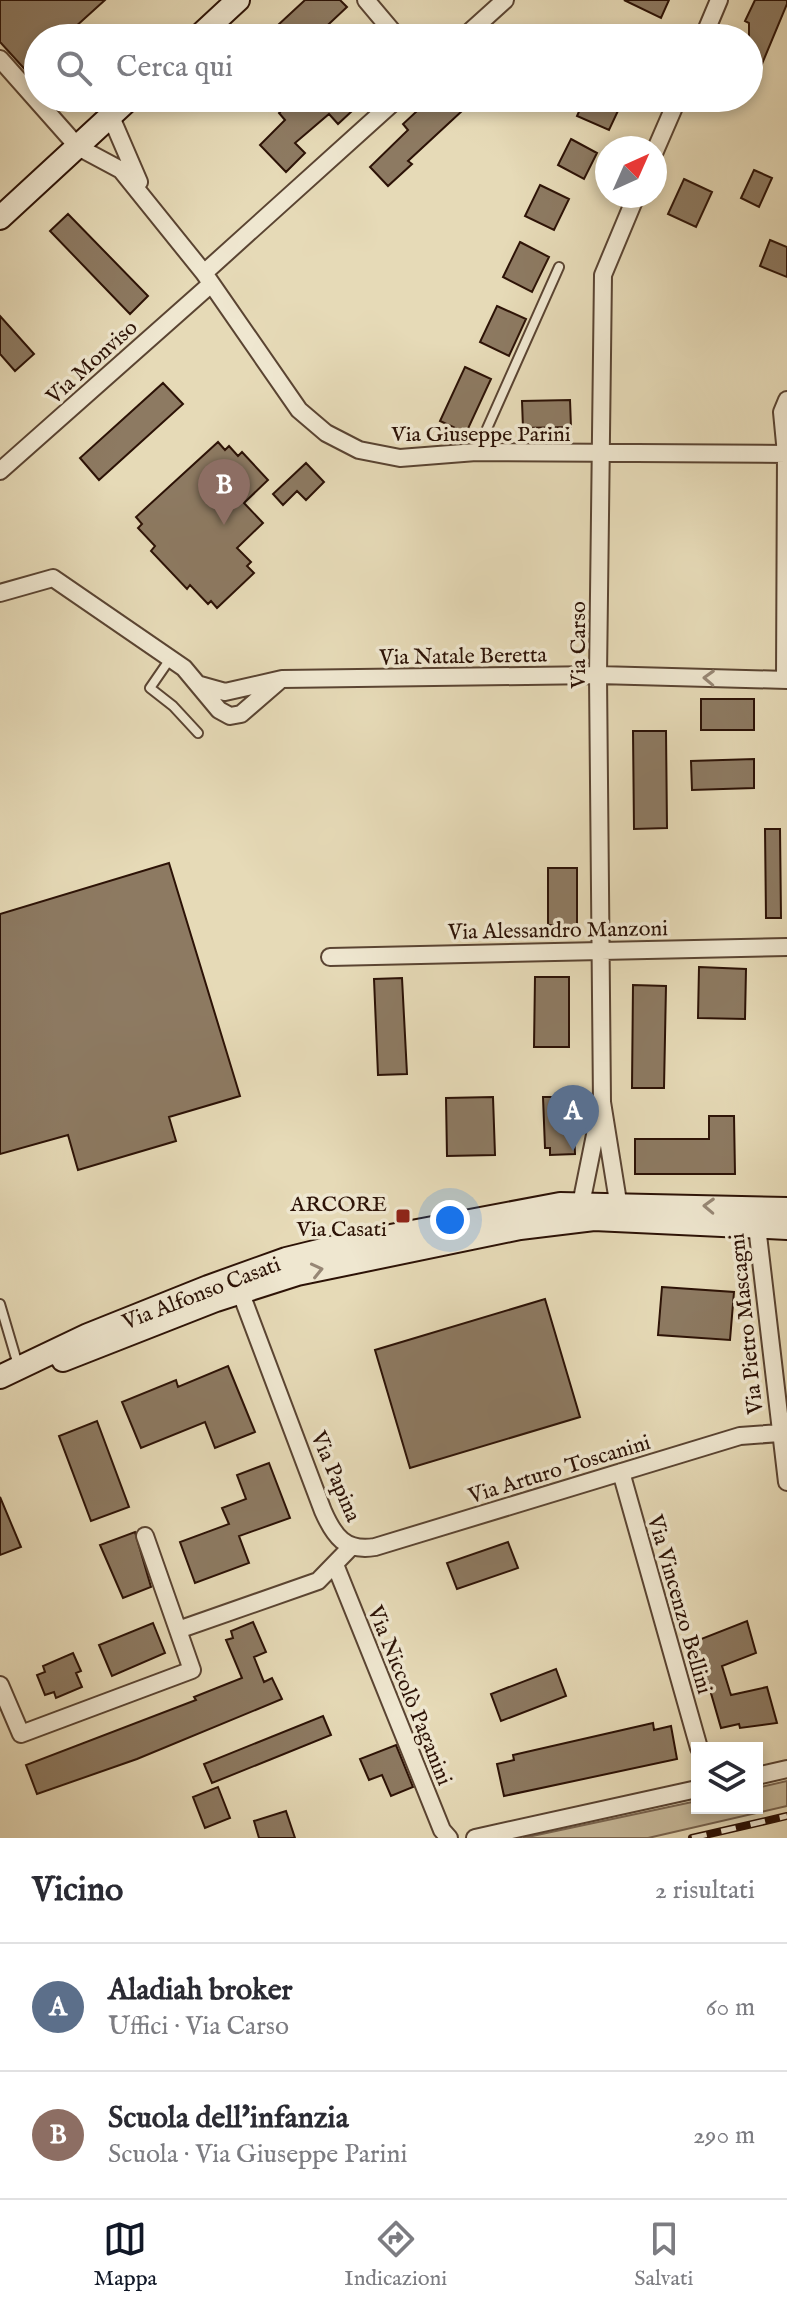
<!DOCTYPE html>
<html lang="it">
<head>
<meta charset="utf-8">
<style>
  body { margin:0; font-family:"IM FELL English",serif; background:#f2f2f3; color:#2b2b33 }
  .controls { position:absolute; right:24px; bottom:24px; display:grid; overflow:hidden; border-radius:0px; box-shadow:0 4px 12px #0003 }
  .controls button { width:72px; height:72px; display:grid; place-items:center; padding:0; border:0; border-bottom:2px solid #e1e1e2; background:#fff; color:#2b2b33; font:40px sans-serif }
  .compass { position:absolute; left:595px; top:136px; width:72px; height:72px; border-radius:50%; background:#fff; box-shadow:0 4px 12px #0003; rotate:45deg }
  .you { position:absolute; left:450px; top:1220px; width:28px; height:28px; margin:-20px; border:6px solid #fff; border-radius:50%; background:#1a73e8; box-shadow:0 0 0 12px #1a73e833 }
  .badge { display:grid; place-items:center; width:52px; height:52px; border-radius:50%; background:#111827; color:#fff; font-size:26px; font-weight:700 }
  .pin { position:absolute; translate:-50% -66px; filter:drop-shadow(0 2px 4px #0008) }
  .pin::after { content:''; position:absolute; top:42px; width:28px; height:24px; background:inherit; clip-path:polygon(0 0,100% 0,50% 100%) }
  .list { margin:0; padding:0; list-style:none }
  h2 { display:flex; justify-content:space-between; align-items:center; height:104px; margin:0; padding:0 32px; font-size:34px }
  h2 small { font-size:26px; font-weight:400; color:#7c7c81 }
  .list li { display:grid; grid-template-columns:52px 1fr auto; gap:24px; align-items:center; box-sizing:border-box; height:128px; padding:0 32px; border-top:2px solid #e1e1e2 }
  .list b { display:block; font-size:30px; white-space:nowrap }
  .list p { margin:0; font-size:26px; white-space:nowrap; color:#7c7c81 }
  .list em { font-size:26px; font-style:normal; color:#7c7c81 }
  .icon { flex:none; width:44px; height:44px; fill:none; stroke:currentColor; stroke-width:2; stroke-linecap:round; stroke-linejoin:round }
  .map { position:relative; flex:none; width:787px; height:1838px; overflow:hidden }
  .search { position:absolute; background:#fff; box-shadow:0 4px 12px #0003; left:24px; right:24px; top:24px; height:88px; display:flex; align-items:center; gap:20px; box-sizing:border-box; padding:0 28px; border-radius:44px; color:#7c7c81; font-size:30px }
  .sheet { height:360px; background:#fff }
  nav { display:flex; justify-content:space-around; align-items:center; box-sizing:border-box; height:112px; border-top:2px solid #e1e1e2; background:#fff; font-size:22px; color:#7c7c81 }
  nav a { display:grid; justify-items:center; gap:4px }
  nav .on { color:#111827 }
  .map>svg:first-child { display:block }
</style>
</head>
<body>
<div class="map">
<svg width="787" height="1838" viewBox="0 0 787 1838">
  <rect width="100%" height="100%" fill="#e6dab7"/>
  <filter id="stains"><feTurbulence type="fractalNoise" baseFrequency=".0025" numOctaves="4"/><feColorMatrix values="0 0 0 0 .2 0 0 0 0 .09 0 0 0 0 .02 0 0 0 .5 -.17"/></filter>
  <radialGradient id="worn" r=".72"><stop offset=".6" stop-color="#630" stop-opacity="0"/><stop offset="1" stop-color="#630" stop-opacity=".3"/></radialGradient>
  <path fill="#c6b899" stroke="#796550" stroke-width="2" d="M 787,1781 L 787,1806 L 648,1838 L 523,1838 L 697,1801 L 697,1808 L 757,1808 L 757,1788 Z"/>
  <path fill="#8d7a62" stroke="#2c1206" stroke-width="2" d="M 0,0 L 105,0 L 63,38 L 38,38 L 38,67 L 30,75 L 0,42 Z
    M 305,0 L 340,0 L 347,7 L 314,38 L 264,38 Z
    M 624,0 L 669,0 L 661,18 Z
    M 755,0 L 787,0 L 787,4 L 749,95 L 749,23 L 745,21 Z
    M 295,98 L 306,98 L 312,106 L 321,98 L 366,98 L 338,124 L 329,114 L 295,143 L 305,153 L 286,172 L 260,145 L 285,120 L 279,113 Z
    M 431,98 L 476,98 L 408,161 L 412,164 L 388,186 L 370,167 L 408,130 L 403,124 Z
    M 585,98 L 624,98 L 609,130 L 577,116 Z
    M 571,139 L 597,153 L 584,179 L 558,165 Z
    M 754,170 L 772,178 L 759,207 L 741,198 Z
    M 684,179 L 712,192 L 696,227 L 668,214 Z
    M 540,185 L 569,199 L 554,230 L 525,216 Z
    M 68,214 L 148,296 L 130,314 L 50,231 Z
    M 770,240 L 787,247 L 787,277 L 760,266 Z
    M 520,242 L 549,257 L 532,292 L 503,277 Z
    M 497,306 L 526,319 L 509,356 L 480,342 Z
    M 0,316 L 34,354 L 15,371 L 0,354 Z
    M 465,367 L 491,379 L 466,433 L 440,421 Z
    M 163,383 L 183,404 L 99,480 L 80,458 Z
    M 570,400 L 571,427 L 523,428 L 522,401 Z
    M 218,442 L 225,450 L 229,446 L 238,456 L 242,452 L 268,480 L 244,503 L 263,523 L 237,548 L 251,562 L 247,566 L 254,573 L 217,608 L 211,601 L 208,604 L 190,585 L 187,589 L 151,551 L 155,546 L 138,528 L 142,524 L 136,517 Z
    M 306,463 L 324,482 L 306,500 L 297,491 L 283,505 L 273,494 Z
    M 701,699 L 754,699 L 754,730 L 701,730 Z
    M 633,731 L 666,731 L 667,828 L 634,829 Z
    M 754,759 L 754,788 L 692,790 L 691,761 Z
    M 765,829 L 780,829 L 781,918 L 766,918 Z
    M 169,863 L 240,1096 L 169,1117 L 176,1141 L 78,1170 L 68,1135 L 0,1154 L 0,914 Z
    M 548,868 L 577,868 L 577,925 L 548,925 Z
    M 699,967 L 746,969 L 745,1019 L 698,1018 Z
    M 535,977 L 569,977 L 569,1047 L 534,1047 Z
    M 402,978 L 407,1074 L 378,1075 L 374,979 Z
    M 633,985 L 666,986 L 664,1088 L 632,1088 Z
    M 493,1097 L 495,1155 L 447,1156 L 446,1098 Z
    M 543,1097 L 573,1097 L 575,1154 L 550,1155 L 550,1148 L 545,1148 Z
    M 709,1116 L 734,1116 L 735,1174 L 635,1174 L 635,1139 L 709,1139 Z
    M 662,1287 L 734,1292 L 730,1340 L 658,1335 Z
    M 545,1299 L 580,1417 L 410,1468 L 375,1350 Z
    M 228,1366 L 255,1432 L 215,1448 L 205,1422 L 141,1448 L 122,1402 L 176,1380 L 178,1387 Z
    M 97,1421 L 129,1507 L 91,1521 L 59,1436 Z
    M 269,1463 L 290,1518 L 239,1536 L 249,1563 L 195,1583 L 180,1542 L 229,1524 L 222,1508 L 246,1499 L 237,1475 Z
    M 0,1497 L 21,1547 L 0,1555 Z
    M 135,1532 L 151,1587 L 123,1598 L 100,1545 Z
    M 508,1542 L 518,1568 L 457,1589 L 447,1563 Z
    M 747,1621 L 756,1653 L 722,1666 L 730,1692 L 731,1695 L 767,1687 L 777,1723 L 740,1728 L 739,1724 L 721,1728 L 696,1641 Z
    M 253,1622 L 266,1652 L 254,1657 L 264,1682 L 272,1678 L 282,1699 L 137,1759 L 37,1794 L 26,1765 L 196,1700 L 194,1697 L 242,1678 L 226,1640 L 233,1638 L 231,1631 Z
    M 153,1623 L 165,1653 L 112,1676 L 99,1645 Z
    M 73,1653 L 81,1671 L 76,1673 L 82,1687 L 56,1698 L 54,1692 L 45,1695 L 37,1675 L 45,1672 L 43,1666 Z
    M 556,1669 L 566,1696 L 501,1721 L 491,1694 Z
    M 323,1716 L 331,1735 L 212,1783 L 204,1764 Z
    M 653,1723 L 654,1730 L 671,1726 L 677,1759 L 504,1796 L 497,1764 L 514,1760 L 513,1755 Z
    M 396,1745 L 413,1787 L 391,1796 L 382,1775 L 369,1780 L 360,1759 Z
    M 218,1787 L 230,1818 L 205,1828 L 193,1797 Z
    M 286,1811 L 295,1838 L 259,1838 L 254,1821 Z"/>
  <g fill="none" stroke-linecap="round" stroke-linejoin="round">
    <g stroke="#5a4432" stroke-width="12">
      <path id="lane" d="M 477,451 L 559,267
        M 170,659 L 150,688 L 173,706 L 198,733
        M 0,1304 L 18,1365"/>
    </g>
    <g stroke="#5a4432" stroke-width="20">
      <path id="street" d="M 366,0 L 398,38
        M 463,38 L 505,0
        M 703,38 L 719,0
        M 0,59 L 78,147 L 121,170 L 204,273 L 299,410 L 326,433 L 359,450 L 400,458 L 476,452 L 787,454
        M 111,117 L 139,182
        M 655,151 L 678,98
        M 204,273 L 398,98
        M 0,471 L 211,284
        M 0,593 L 53,578 L 184,668 L 219,710 L 230,716 L 241,714 L 278,682
        M 785,680 L 786,454 L 782,412 L 787,400
        M 200,685 L 225,692 L 282,679 L 598,675 L 787,680
        M 330,957 L 787,947
        M 579,1214 L 599,1115
        M 620,1214 L 602,1102 L 598,675 L 603,275 L 636,196
        M 756,1218 L 787,1482
        M 237,1283 L 323,1511 C 334,1536 345,1552 375,1547 L 740,1436 L 780,1433
        M 621,1472 L 699,1748
        M 336,1567 L 442,1830 L 449,1838
        M 178,1630 L 318,1581 L 351,1547
        M 0,1685 L 21,1734 L 192,1670 L 145,1536
        M 757,1776 L 787,1769
        M 475,1838 L 697,1789"/>
    </g>
    <g stroke="#2c1206" stroke-width="26">
      <path id="secondary" d="M 197,38 L 238,0
        M 0,218 L 130,98
        M 63,1360 L 216,1300 L 297,1274 L 520,1228 L 594,1219 L 787,1228
        M 0,1377 L 88,1335 L 208,1287 L 286,1259 L 343,1245 L 560,1204 L 787,1209"/>
    </g>
    <use href="#lane" stroke="#efe7d0" stroke-width="8"/>
    <use href="#street" stroke="#efe7d0" stroke-width="16"/>
    <use href="#secondary" stroke="#efe7d0" stroke-width="22"/>
    <g stroke="#2c1206" stroke-width="8">
      <path id="rail" d="M 692,1838 L 787,1816"/>
    </g>
    <use href="#rail" stroke="#efe7d0" stroke-width="5" stroke-dasharray="15" stroke-linecap="butt"/>
  </g>
  <defs><path id="oneway-chevron" d="M-2-3.5L2.5 0L-2 3.5" fill="none" stroke-width="1.6" stroke-linecap="round" stroke-linejoin="round" transform="scale(2)"/></defs>
  <g stroke="#978775">
    <use href="#oneway-chevron" transform="translate(709 678) rotate(-178)"/>
    <use href="#oneway-chevron" transform="translate(709 1206) rotate(-178)"/>
    <use href="#oneway-chevron" transform="translate(317 1270) rotate(-13)"/>
  </g>
  <rect fill="#8f2418" stroke="#efe7d0" stroke-width="3" x="395" y="1208" width="16" height="16" rx="4"/>
  <g text-anchor="middle" stroke-width="7" stroke-linejoin="round" paint-order="stroke">
    <g font-size="22" fill="#2c1206" stroke="#efe7d0">
      <text transform="translate(91 361) rotate(-42)" y="8">Via Monviso</text>
      <text x="481" y="441">Via Giuseppe Parini</text>
      <text transform="translate(577 645) rotate(-90)" y="8">Via Carso</text>
      <text transform="translate(463 655) rotate(-1)" y="8">Via Natale Beretta</text>
      <text transform="translate(558 929) rotate(-1)" y="8">Via Alessandro Manzoni</text>
      <text transform="translate(201 1292) rotate(-21)" y="8">Via Alfonso Casati</text>
      <text transform="translate(745 1324) rotate(-96)" y="8">Via Pietro Mascagni</text>
      <text transform="translate(559 1468) rotate(-17)" y="8">Via Arturo Toscanini</text>
      <text transform="translate(337 1476) rotate(67)" y="8">Via Papina</text>
      <text transform="translate(681 1604) rotate(74)" y="8">Via Vincenzo Bellini</text>
      <text transform="translate(411 1695) rotate(68)" y="8">Via Niccolò Paganini</text>
    </g>
    <g font-size="22" fill="#2c1206" stroke="#efe7d0" text-anchor="end">
      <text x="387" y="1211">ARCORE<tspan x="387" dy="25">Via Casati</tspan></text>
    </g>
  </g>
  <rect width="100%" height="100%" filter="url(#stains)"/>
  <rect width="100%" height="100%" fill="url(#worn)"/>
</svg>
<div class="controls">
<button><svg class="icon" aria-label="layers" viewBox="0 0 24 24"><path d="M12 4l9 5-9 5-9-5zM3 14l9 5 9-5"/></svg></button>
</div>
<svg class="compass" viewBox="-18 -18 36 36"><path d="M0-13l5 13h-10z" fill="#e53935"/><path d="M0 13l5-13h-10z" fill="#7c7c81"/></svg>
<div class="you"></div>
<div class="pin badge" style="left:573px;top:1151px;background:#5c6f8a">A</div>
<div class="pin badge" style="left:224px;top:525px;background:#8d6e63">B</div>
<div class="search"><svg class="icon" aria-label="search" viewBox="0 0 24 24"><circle cx="10" cy="10" r="6"/><path d="M15 15l6 6"/></svg>Cerca qui</div>
</div>
<section class="sheet">
<h2>Vicino<small>2 risultati</small></h2>
<ul class="list">
<li><span class="badge" style="background:#5c6f8a">A</span><div><b>Aladiah broker</b><p>Uffici · Via Carso</p></div><em>60 m</em></li>
<li><span class="badge" style="background:#8d6e63">B</span><div><b>Scuola dell'infanzia</b><p>Scuola · Via Giuseppe Parini</p></div><em>290 m</em></li>
</ul>
</section>
<nav>
<a class="on"><svg class="icon" aria-label="map" viewBox="0 0 24 24"><path d="M3 6l6-2 6 2 6-2v14l-6 2-6-2-6 2zM9 4v14M15 6v14"/></svg>Mappa</a>
<a><svg class="icon" aria-label="directions" viewBox="0 0 24 24"><path d="M12 3l9 9-9 9-9-9zM9 14v-3h6M13 9l2 2-2 2"/></svg>Indicazioni</a>
<a><svg class="icon" aria-label="saved" viewBox="0 0 24 24"><path d="M7 4h10v16l-5-4-5 4z"/></svg>Salvati</a>
</nav>
</body>
</html>
